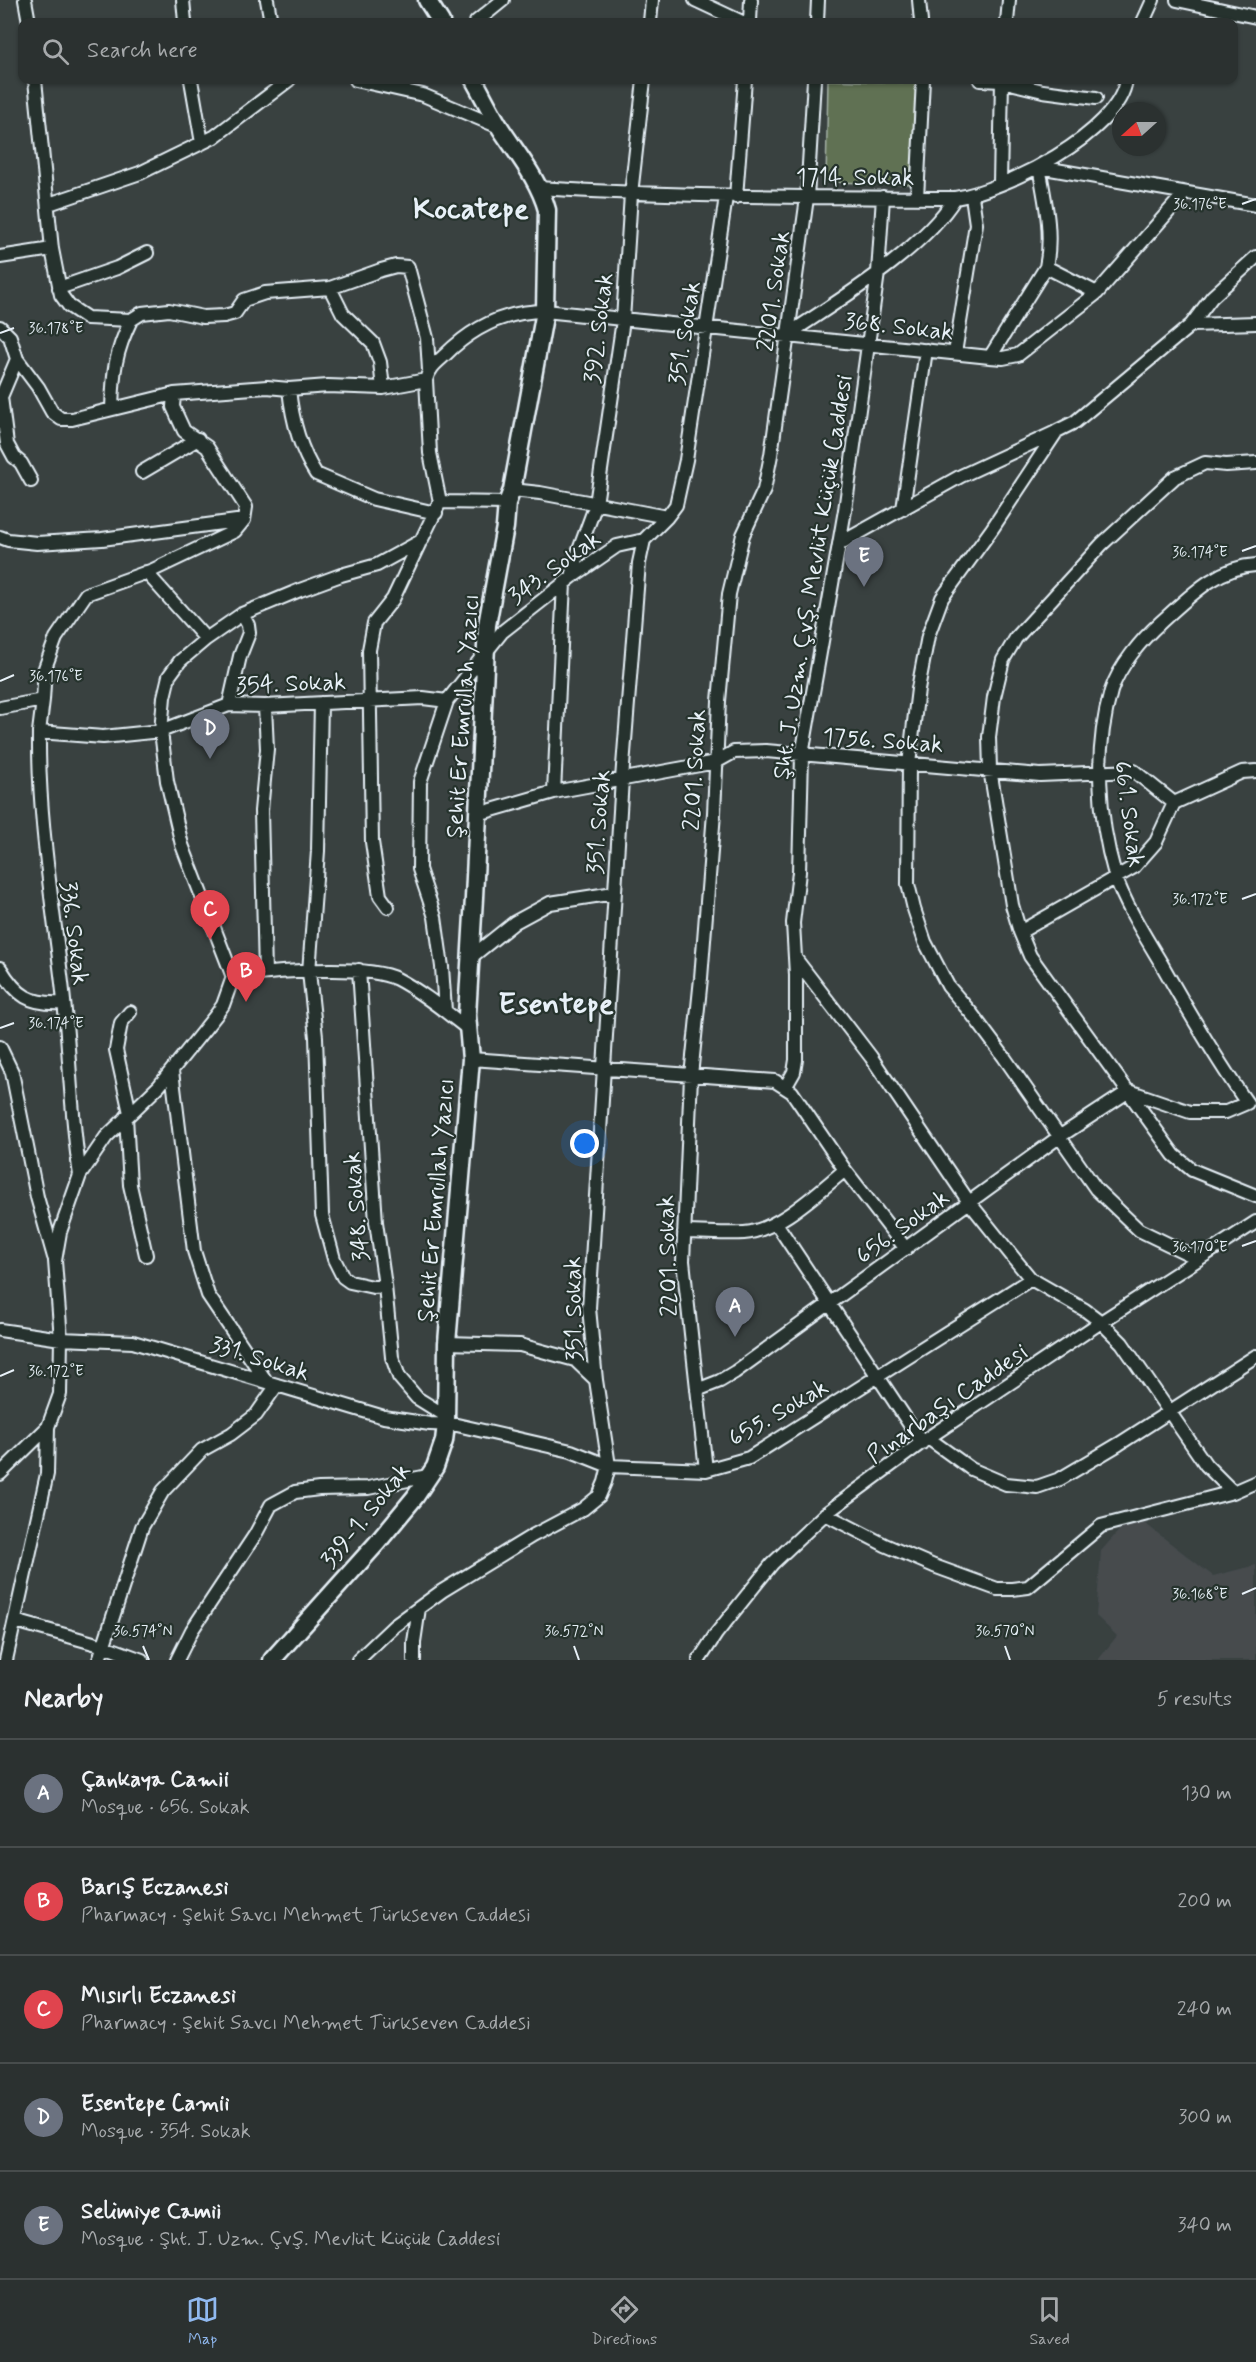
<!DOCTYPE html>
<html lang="en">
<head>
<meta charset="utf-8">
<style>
  body { margin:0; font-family:Mynerve,sans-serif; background:#373d3c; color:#f1f3f6 }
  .compass { position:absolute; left:1112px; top:102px; width:54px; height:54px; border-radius:50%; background:#2b3130; box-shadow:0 2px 4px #0004; rotate:249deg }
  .you { position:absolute; left:585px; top:1144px; width:21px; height:21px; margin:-15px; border:4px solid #fff; border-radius:50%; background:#1a73e8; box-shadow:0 0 0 9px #1a73e833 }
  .badge { display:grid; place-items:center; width:39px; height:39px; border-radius:50%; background:#90b9f0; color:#fff; font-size:20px; font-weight:700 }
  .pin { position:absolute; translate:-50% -50px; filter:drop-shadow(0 2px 3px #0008) }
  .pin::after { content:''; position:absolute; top:32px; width:21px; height:18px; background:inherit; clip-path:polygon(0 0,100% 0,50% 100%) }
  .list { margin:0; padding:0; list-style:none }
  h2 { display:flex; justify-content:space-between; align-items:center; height:78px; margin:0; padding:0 24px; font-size:26px }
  h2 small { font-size:20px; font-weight:400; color:#a6a9ab }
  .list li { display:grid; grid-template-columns:39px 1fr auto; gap:18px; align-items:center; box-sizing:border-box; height:108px; padding:0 24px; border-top:2px solid #474c4c }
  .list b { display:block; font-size:22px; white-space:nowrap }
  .list p { margin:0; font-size:20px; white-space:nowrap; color:#a6a9ab }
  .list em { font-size:20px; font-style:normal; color:#a6a9ab }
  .icon { flex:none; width:33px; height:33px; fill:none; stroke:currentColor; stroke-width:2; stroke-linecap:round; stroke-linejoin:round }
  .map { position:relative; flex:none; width:1256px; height:1660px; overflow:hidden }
  .search { position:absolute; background:#2b3130; box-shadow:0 2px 4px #0004; left:18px; right:18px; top:18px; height:66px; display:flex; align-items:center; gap:15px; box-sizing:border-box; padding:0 21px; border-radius:12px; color:#a6a9ab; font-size:22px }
  .sheet { height:618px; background:#2b3130 }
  nav { display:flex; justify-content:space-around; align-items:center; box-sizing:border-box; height:84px; border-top:2px solid #474c4c; background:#2b3130; font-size:16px; color:#a6a9ab }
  nav a { display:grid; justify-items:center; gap:3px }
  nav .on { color:#90b9f0 }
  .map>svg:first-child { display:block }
</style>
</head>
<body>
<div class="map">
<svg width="1256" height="1660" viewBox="0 0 1256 1660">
  <rect width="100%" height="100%" fill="#394140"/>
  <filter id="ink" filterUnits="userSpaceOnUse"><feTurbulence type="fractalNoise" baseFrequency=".0167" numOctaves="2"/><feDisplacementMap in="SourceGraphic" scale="12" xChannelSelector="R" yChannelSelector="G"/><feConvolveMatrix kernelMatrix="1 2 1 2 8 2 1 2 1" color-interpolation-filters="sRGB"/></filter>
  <g filter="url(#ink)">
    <path fill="#464b4e" d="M 1138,1518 L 1213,1576 L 1256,1565 L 1256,1660 L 1098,1660 L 1117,1636 L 1096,1616 L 1101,1551 L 1122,1527 Z"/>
    <path fill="#617153" stroke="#a4b1a6" stroke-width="1.5" d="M 828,80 L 918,83 L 915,184 L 826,182 Z"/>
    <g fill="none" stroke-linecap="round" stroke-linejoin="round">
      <g stroke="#e8f1f8" stroke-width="16">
        <path id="street" d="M 25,0 L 29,22
          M 183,0 L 185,22
          M 267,0 L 271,22
          M 695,0 L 742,22
          M 919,0 L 921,22
          M 1177,0 L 1256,17
          M 476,22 L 503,0
          M 650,22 L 652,0
          M 750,22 L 751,0
          M 817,22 L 818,0
          M 1007,22 L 1009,0
          M 1143,22 L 1153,0
          M 191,80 L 202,143
          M 356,80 L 423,95 L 499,127
          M 980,80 L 1002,81 L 1043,91 L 1096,98
          M 1000,183 L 1002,80
          M 538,188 C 677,197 816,197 955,198 C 1003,191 1119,133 1126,80
          M 736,197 L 745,80
          M 917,198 L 923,80
          M 49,204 L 140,173 L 214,137 L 289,80
          M 52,249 L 61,295 L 69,306 L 87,318 L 131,320 L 142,313 L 169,310 L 203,317 L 224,316 L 235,313 L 244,300 L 265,293 L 330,288 L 381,270 L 396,266 L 408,267 L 427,338 L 429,370
          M 0,257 L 52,249 L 35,80
          M 1046,267 L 1097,293
          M 59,288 L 117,268 L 147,253
          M 330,288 L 343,314 L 373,343 L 380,362 L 383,388
          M 1191,325 L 1256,323
          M 0,327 L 10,337 L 17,359 L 38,387 L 52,412 L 61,419 L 72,419 L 174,394 L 267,387 L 289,389 L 328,386 L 383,388 L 426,380
          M 787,335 C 839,300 922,251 955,198
          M 955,353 L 976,224 L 972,196
          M 990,357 L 1046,267 C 1053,233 1045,200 1039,167 L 1256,205
          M 17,359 L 1,397 L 7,444 L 14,457 L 21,463 L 31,481
          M 289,389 C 292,419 299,448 316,474 L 374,499 L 436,513
          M 112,409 C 113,372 115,353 131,320
          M 1256,463 L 1226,465 L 1205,463 L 1175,477 L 1102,544 L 1016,638 L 1003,660 L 994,697 L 989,737 L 990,769 L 1012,905 L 1020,932 L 1030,956 L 1174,1155 L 1192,1170 L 1256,1196
          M 142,472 L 198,439
          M 512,490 L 540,493 L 667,517
          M 440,502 L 507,503
          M 903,509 L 926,350
          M 0,537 L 8,540 L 37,543 L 102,539 L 244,520
          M 839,544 L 961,476 L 1056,432
          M 146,572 L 206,639
          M 572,577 L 579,550 L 596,504 L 623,320 L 631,194 L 644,80
          M 43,700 L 45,668 L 56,638 L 86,594 L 153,570 L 235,531 L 244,520 L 246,507 L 207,447 L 184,431 L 173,407 L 174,394
          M 321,703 L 318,851 L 309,972 L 316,1037 L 322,1215 L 334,1259 L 343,1277 L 350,1282 L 373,1287 L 385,1286
          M 229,705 L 240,656 L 249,633 L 248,625 L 242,614
          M 265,706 L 267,749 L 261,811 L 265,973
          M 0,708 L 43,700 L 39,732 L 103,737 L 161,731 L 229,705 L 265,706 L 423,698 L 447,701
          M 39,732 C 38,817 52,899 62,983 C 70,1047 70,1112 80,1175
          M 554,792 L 564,583
          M 478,814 L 554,792 L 716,762 L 734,752 L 766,751 L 1040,775 L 1134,771 L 1174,803
          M 388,907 L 380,896 L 372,842 L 369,650 L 374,623 L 393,599 L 420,542
          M 1020,932 L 1134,867 L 1156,842 L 1174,803 L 1242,772 L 1256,771
          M 470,958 L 515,922 L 550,903 L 614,893
          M 795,958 L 871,1057 L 969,1202 L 1017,1262 L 1031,1279 L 1085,1310 L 1101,1322 L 1122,1343 L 1206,1465 L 1233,1492 L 1101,1526 L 1028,1587 L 1012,1589 L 997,1589 L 934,1566 L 885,1545 L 825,1514
          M 0,968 C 17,996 30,1005 63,1003
          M 359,970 L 376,1222 L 385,1286 L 392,1357 L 399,1377 L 417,1398 L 446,1416
          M 233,977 C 269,972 365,963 397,979 C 422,992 446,1012 468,1029
          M 445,1011 L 442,967 L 435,917 L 419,869 L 420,782 L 447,701 L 502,632 L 572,577 L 617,546 L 644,540
          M 130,1012 L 121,1023 L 116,1050 L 130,1113
          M 0,1047 L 12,1072 L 37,1197 L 54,1257
          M 471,1059 L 775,1081 L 792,1092 L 845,1170 L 906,1249
          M 172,1071 L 194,1251 L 208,1295 L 266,1381
          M 786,1086 L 794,1072 L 796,1060 L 796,975 L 793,923 L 799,872 L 802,755 L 845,510 L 878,273 L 883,197
          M 126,1117 L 130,1185 L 146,1255
          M 776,1223 L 922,1443
          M 684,1232 C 704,1232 724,1234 744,1233 C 778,1231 819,1191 845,1170
          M 1199,1259 L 1139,1230 L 1096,1189 L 1004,1057 L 972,1014 L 948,986 L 925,942 L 914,909 L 908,884 L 909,764 L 918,689 L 928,636 L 942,598 L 992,529 L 1057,431 L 1075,422 L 1191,325 L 1212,297 L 1256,257
          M 0,1330 L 61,1339 L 133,1342 L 384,1417 L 430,1424 L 457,1425 L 571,1451 L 609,1466 L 706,1470 L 749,1458 L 1031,1279
          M 447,1343 L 520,1345 L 575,1360 L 596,1380
          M 697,1390 L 720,1381 L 735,1372 L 1059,1137 L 1129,1091 L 1190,1112 L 1226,1112 L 1247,1103 C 1215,1058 1188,1011 1161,963 C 1146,938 1124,903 1115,875 C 1098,816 1094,750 1111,691 C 1119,666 1142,639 1161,622 C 1189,597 1217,567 1256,565
          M 928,1438 L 971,1469 L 1006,1484 L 1037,1487 L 1060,1479 L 1119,1444 L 1256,1356
          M 706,1470 L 683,1261 L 691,1076 L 701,978 L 714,813 L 719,701 L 729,594 L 743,535 L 764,490 L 771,455 L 807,198 L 814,80
          M 0,1474 L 48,1427 L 60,1394 L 61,1339 L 55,1261 L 60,1232 L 80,1175 L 106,1137 L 159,1086 L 216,1015 L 223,1005 L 233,977 L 182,845 L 167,781 L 161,731 L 164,697 L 169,676 L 180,661 L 206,639 L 242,614 L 300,590 L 341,575 L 377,565 L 421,541 L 440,502 L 430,453 L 426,380 C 429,368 436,363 445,355 C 472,328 506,311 545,311 L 990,357 L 1003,358 L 1018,355 L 1097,293 L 1184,194
          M 1233,1492 L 1256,1482
          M 15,1621 L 104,1646 L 142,1660
          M 6,1660 L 47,1474 L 48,1427
          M 99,1660 L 142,1527 L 163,1491 L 202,1450 L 231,1434 L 256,1415 L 277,1385
          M 177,1660 L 192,1630 L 255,1535 L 271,1505 L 295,1492 L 319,1489 L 368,1488 L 428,1476
          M 358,1660 L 394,1626 L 442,1591 L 532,1536 L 583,1509 L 599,1496 L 605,1482 L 609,1466 L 596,1380 L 589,1308 L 622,779 L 639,563 L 644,540 L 667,517 L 676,505 L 686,460 L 726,197
          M 414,1660 L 414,1642 L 419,1608
          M 699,1660 L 716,1634 L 772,1564 L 825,1514 L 928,1438 L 1101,1322 L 1256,1222"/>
      </g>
      <g stroke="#e8f1f8" stroke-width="21">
        <path id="secondary" d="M 427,0 L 441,22
          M 272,1660 L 377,1543 L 415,1497 L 435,1467 L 444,1441 L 446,1424 L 447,1343 L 471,1059 L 467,1015 L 474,898 L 487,625 L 505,527 L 507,503 L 512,490 L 545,311 L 547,210 C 539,180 518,155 501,129 C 491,113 483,96 474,80"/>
      </g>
      <use href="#street" stroke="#26332d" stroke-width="12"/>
      <use href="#secondary" stroke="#26332d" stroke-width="16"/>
    </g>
  </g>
  <path fill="none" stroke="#e8f1f8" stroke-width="2" d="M 1242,204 L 1256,199M 0,333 L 14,328M 1242,551 L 1256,546M 0,681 L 14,675M 1242,899 L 1256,894M 0,1028 L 14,1023M 1242,1246 L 1256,1241M 0,1376 L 14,1370M 1242,1594 L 1256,1588M 143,1646 L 149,1660M 574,1646 L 579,1660M 1005,1646 L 1010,1660"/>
  <g text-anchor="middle" stroke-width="4.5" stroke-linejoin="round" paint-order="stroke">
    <g font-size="24" fill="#e8f1f8" stroke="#26332d">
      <text x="855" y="185">1714. Sokak</text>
      <text transform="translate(773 291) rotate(-82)" y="8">2201. Sokak</text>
      <text transform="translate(899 326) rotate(6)" y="8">368. Sokak</text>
      <text transform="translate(598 328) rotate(-83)" y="8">392. Sokak</text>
      <text transform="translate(684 333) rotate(-81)" y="8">351. Sokak</text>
      <text transform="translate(554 567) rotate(-36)" y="8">343. Sokak</text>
      <text transform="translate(812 577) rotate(-81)" y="8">Şht. J. Uzm. Çvş. Mevlüt Küçük Caddesi</text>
      <text transform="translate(291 683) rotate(-2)" y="8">354. Sokak</text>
      <text transform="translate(462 716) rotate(-86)" y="8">Şehit Er Emrullah Yazıcı</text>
      <text transform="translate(883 740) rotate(4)" y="8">1756. Sokak</text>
      <text transform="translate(694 770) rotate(-87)" y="8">2201. Sokak</text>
      <text transform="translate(1130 814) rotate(82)" y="8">661. Sokak</text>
      <text transform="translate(598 822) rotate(-86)" y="8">351. Sokak</text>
      <text transform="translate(75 933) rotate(83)" y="8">336. Sokak</text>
      <text transform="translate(435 1200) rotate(-85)" y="8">Şehit Er Emrullah Yazıcı</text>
      <text transform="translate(356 1207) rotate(-95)" y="8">348. Sokak</text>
      <text transform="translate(902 1226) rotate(-36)" y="8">656. Sokak</text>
      <text transform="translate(667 1256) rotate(-92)" y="8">2201. Sokak</text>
      <text transform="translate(573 1309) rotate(-91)" y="8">351. Sokak</text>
      <text transform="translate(260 1358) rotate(17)" y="8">331. Sokak</text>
      <text transform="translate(947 1403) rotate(-35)" y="8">Pınarbaşı Caddesi</text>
      <text transform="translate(778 1412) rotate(-30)" y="8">655. Sokak</text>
      <text transform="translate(365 1515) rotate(-51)" y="8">339-1. Sokak</text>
    </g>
    <g font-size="30" font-weight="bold" fill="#e8f1f8" stroke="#26332d">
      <text x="471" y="218">Kocatepe</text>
      <text x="556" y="1013">Esentepe</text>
    </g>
  </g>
  <g font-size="15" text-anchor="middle" fill="#e8f1f8" stroke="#26332d" stroke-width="4.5" stroke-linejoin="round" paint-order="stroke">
    <text x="1200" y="209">36.176°E</text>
    <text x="56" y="333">36.178°E</text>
    <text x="1200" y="557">36.174°E</text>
    <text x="56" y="681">36.176°E</text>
    <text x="1200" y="904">36.172°E</text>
    <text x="56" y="1028">36.174°E</text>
    <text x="1200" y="1252">36.170°E</text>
    <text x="56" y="1376">36.172°E</text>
    <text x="1200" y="1599">36.168°E</text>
    <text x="143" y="1636">36.574°N</text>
    <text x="574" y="1636">36.572°N</text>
    <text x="1005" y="1636">36.570°N</text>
  </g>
</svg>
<svg class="compass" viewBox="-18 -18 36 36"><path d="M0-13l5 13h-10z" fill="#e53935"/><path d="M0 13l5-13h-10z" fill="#a6a9ab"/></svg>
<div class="you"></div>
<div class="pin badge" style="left:735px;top:1337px;background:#6b7280">A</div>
<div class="pin badge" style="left:246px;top:1002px;background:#e0444e">B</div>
<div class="pin badge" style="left:210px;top:940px;background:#e0444e">C</div>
<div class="pin badge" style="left:210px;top:759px;background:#6b7280">D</div>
<div class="pin badge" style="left:864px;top:587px;background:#6b7280">E</div>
<div class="search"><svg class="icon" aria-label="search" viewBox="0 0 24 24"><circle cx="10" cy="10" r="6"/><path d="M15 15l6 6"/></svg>Search here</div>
</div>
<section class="sheet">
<h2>Nearby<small>5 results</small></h2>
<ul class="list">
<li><span class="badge" style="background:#6b7280">A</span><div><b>Çankaya Camii</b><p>Mosque · 656. Sokak</p></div><em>130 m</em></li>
<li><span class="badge" style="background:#e0444e">B</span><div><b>Barış Eczanesi</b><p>Pharmacy · Şehit Savcı Mehmet Türkseven Caddesi</p></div><em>200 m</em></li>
<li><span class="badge" style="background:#e0444e">C</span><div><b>Mısırlı Eczanesi</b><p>Pharmacy · Şehit Savcı Mehmet Türkseven Caddesi</p></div><em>240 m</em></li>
<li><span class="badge" style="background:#6b7280">D</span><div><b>Esentepe Camii</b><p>Mosque · 354. Sokak</p></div><em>300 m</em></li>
<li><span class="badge" style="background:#6b7280">E</span><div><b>Selimiye Camii</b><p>Mosque · Şht. J. Uzm. Çvş. Mevlüt Küçük Caddesi</p></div><em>340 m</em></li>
</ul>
</section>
<nav>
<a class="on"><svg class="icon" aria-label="map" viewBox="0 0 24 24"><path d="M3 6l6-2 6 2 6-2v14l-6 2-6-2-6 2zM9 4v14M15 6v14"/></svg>Map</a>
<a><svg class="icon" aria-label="directions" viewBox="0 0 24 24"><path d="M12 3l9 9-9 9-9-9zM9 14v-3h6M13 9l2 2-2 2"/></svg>Directions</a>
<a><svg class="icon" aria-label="saved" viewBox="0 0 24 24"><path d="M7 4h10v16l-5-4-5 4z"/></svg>Saved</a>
</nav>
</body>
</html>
